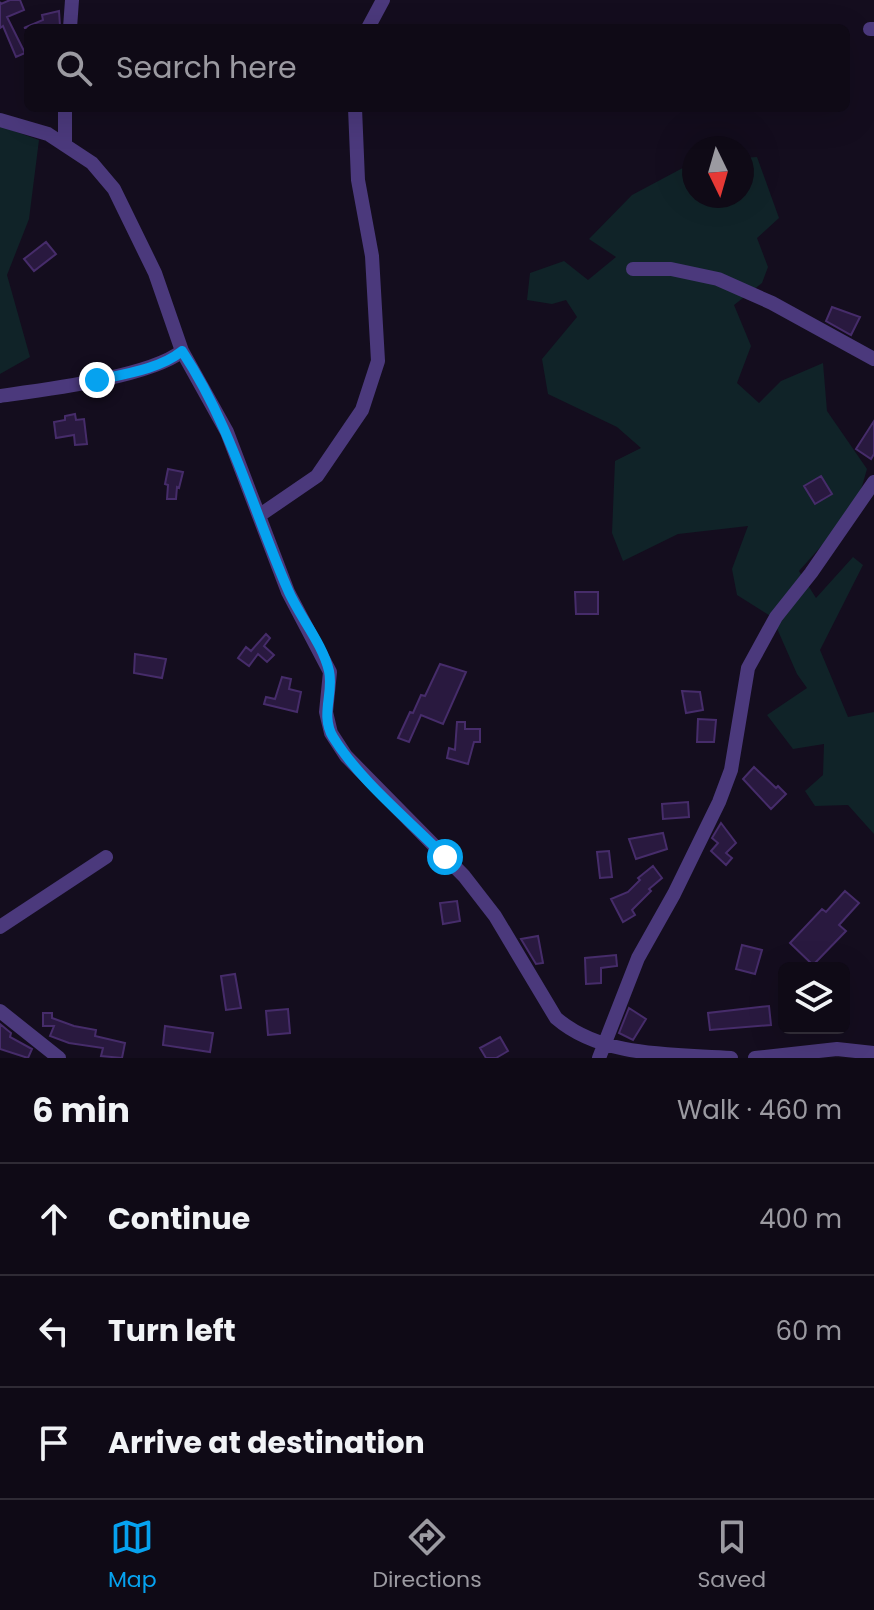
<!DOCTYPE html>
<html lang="en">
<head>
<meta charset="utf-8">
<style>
  body { margin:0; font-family:Poppins,sans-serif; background:#18131f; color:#f1f3f6 }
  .controls { position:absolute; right:24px; bottom:24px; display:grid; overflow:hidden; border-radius:12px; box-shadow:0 8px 32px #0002 }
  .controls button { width:72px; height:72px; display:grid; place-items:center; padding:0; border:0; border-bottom:2px solid #2f2b35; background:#0f0a16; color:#f1f3f6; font:40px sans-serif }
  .compass { position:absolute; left:682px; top:136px; width:72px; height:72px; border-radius:50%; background:#0f0a16; box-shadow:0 8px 32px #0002; rotate:175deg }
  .stop { position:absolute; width:24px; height:24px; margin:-18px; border:6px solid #06a2ef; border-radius:50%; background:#fff }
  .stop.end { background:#06a2ef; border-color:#fff; box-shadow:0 2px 8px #0008 }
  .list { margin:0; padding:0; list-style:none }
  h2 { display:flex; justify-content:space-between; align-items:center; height:104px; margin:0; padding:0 32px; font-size:34px }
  h2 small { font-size:26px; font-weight:400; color:#9b9aa1 }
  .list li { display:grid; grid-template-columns:52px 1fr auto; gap:24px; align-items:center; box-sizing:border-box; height:112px; padding:0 32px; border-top:2px solid #2f2b35 }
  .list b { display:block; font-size:30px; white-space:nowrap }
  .list em { font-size:26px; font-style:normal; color:#9b9aa1 }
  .icon { flex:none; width:44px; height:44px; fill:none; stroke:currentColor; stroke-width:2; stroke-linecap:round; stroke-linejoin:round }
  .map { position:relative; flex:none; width:874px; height:1058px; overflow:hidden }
  .search { position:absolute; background:#0f0a16; box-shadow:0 8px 32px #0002; left:24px; right:24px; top:24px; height:88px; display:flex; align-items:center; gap:20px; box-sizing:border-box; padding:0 28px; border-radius:12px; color:#9b9aa1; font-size:30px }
  .sheet { height:440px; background:#0f0a16 }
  nav { display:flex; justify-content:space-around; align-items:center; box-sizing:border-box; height:112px; border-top:2px solid #2f2b35; background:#0f0a16; font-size:22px; color:#9b9aa1 }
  nav a { display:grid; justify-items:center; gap:4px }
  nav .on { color:#06a2ef }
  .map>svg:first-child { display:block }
</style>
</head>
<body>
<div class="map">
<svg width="874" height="1058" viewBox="0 0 874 1058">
  <rect width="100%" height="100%" fill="#140d1e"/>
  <path fill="#102328" d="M 0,114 L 3,127 L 39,140 L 29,219 L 7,275 L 30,357 L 0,374 Z
    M 757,157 L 779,218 L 757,238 L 768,267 L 762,283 L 734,305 L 751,346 L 737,383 L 759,403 L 781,381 L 823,363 L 827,411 L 867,469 L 856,507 L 799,571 L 816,598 L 853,557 L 863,565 L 820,650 L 848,717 L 874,712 L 874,834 L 848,805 L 815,806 L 805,791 L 823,775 L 824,744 L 793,749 L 767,715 L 807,688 L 797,674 L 772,617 L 737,595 L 732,569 L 748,526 L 678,534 L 623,561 L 612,533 L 615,461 L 641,448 L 617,427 L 548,394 L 542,359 L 577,317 L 566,300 L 552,304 L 527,300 L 530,273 L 564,261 L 588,280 L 616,257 L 589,239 L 632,195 L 694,162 L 694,196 L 742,196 L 742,158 Z"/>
  <path fill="#29193f" stroke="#462c6a" stroke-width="2" d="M 10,0 L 20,0 L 24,10 L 7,17 L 25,53 L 16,57 L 3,26 L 0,28 L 0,2 L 1,4 Z
    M 59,11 L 60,26 L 24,28 L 43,20 L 42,15 Z
    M 46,242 L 56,254 L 34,271 L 24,259 Z
    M 832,307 L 860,317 L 851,335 L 826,321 Z
    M 75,414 L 76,420 L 84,419 L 87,444 L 75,445 L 74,435 L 56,438 L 54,422 L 65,420 L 65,416 Z
    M 874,421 L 874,454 L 871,459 L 856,449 Z
    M 168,469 L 183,472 L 179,488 L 177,487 L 176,499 L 167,499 L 168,485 L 165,484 Z
    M 821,476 L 832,494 L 815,504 L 804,486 Z
    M 575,592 L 598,592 L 598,614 L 576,614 Z
    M 266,634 L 270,638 L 264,646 L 274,655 L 267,662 L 258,654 L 249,666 L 238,658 L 246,647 L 251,651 Z
    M 135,654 L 166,659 L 162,678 L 134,673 Z
    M 440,664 L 466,672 L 443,724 L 421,715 L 409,742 L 398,738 L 410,712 L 413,713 L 421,695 L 425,696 Z
    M 282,677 L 291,679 L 289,689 L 301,692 L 297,712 L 264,704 L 266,697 L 275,699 Z
    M 682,691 L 700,692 L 703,710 L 686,713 Z
    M 698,719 L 716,720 L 714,742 L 697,742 Z
    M 457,722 L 465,722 L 465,729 L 480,729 L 480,742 L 474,742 L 468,764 L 447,758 L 449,748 L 455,750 Z
    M 754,767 L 776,788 L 778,786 L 786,794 L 771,809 L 743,779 Z
    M 688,802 L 689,817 L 663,819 L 662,804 Z
    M 721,823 L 736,843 L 726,853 L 732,858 L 726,865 L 711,851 L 718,843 L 712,838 Z
    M 663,833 L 667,849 L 636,859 L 629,839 Z
    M 609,851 L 612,877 L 600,878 L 597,852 Z
    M 653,866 L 662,878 L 649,889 L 651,891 L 632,910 L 635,915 L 623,922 L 611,899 L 628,892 L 640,880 L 638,878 Z
    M 845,891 L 859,903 L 839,925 L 846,931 L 813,965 L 790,943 L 822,909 L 826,912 Z
    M 457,901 L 460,921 L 443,924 L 440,903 Z
    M 538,936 L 543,963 L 536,964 L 521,939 Z
    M 742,945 L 762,950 L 755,974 L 736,969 Z
    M 616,955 L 617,966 L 601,968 L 601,983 L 586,984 L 585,958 Z
    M 235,974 L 241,1008 L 226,1010 L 221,976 Z
    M 769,1006 L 771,1025 L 710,1030 L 708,1013 Z
    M 629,1008 L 646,1019 L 633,1040 L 619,1033 Z
    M 288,1009 L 290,1033 L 268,1035 L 266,1011 Z
    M 43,1013 L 52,1013 L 52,1018 L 74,1026 L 96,1030 L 95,1036 L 125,1043 L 122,1058 L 101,1056 L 103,1048 L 69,1043 L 50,1036 L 54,1026 L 43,1026 Z
    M 0,1024 L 11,1033 L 10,1037 L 32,1049 L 28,1058 L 0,1049 Z
    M 165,1026 L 213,1033 L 210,1052 L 163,1045 Z
    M 500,1037 L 508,1051 L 496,1058 L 486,1058 L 480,1048 Z"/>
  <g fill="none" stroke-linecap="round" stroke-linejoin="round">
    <path stroke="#4b397c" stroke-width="14" d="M 70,28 L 72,0
      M 368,28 L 383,0
      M 870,29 L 874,29
      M 0,120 L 48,134 L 92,163 L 114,189 L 155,273 L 182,351 L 227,432 L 288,592 L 330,672 L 326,712 L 331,733 L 346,756 L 464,876 L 495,916 L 556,1018 C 602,1058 674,1054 731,1058
      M 65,145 L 65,108
      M 633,269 L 671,269 L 718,279 L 772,303 L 874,359
      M 0,396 C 43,390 150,377 182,351
      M 260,515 L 317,476 L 362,410 L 378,361 L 372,256 L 358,180 L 355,108
      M 0,927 L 106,857
      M 0,1011 L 59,1058
      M 599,1058 L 638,958 L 674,894 L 719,802 L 731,770 L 748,668 L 776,617 L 811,573 L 874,482
      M 755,1058 L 837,1049 L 874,1053"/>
  </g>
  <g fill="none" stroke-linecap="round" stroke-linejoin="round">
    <path stroke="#06a2ef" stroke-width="10" d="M 97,380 C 124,374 160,369 182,351 C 231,425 253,510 288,590 C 299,616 323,644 329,671 C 334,693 320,715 333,737 C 360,781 409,820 445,857"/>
  </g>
</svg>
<div class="controls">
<button><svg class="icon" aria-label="layers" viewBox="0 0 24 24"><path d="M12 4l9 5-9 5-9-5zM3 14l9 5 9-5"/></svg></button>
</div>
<svg class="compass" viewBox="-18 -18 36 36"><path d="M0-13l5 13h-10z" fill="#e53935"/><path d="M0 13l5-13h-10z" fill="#9b9aa1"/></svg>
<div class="stop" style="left:445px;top:857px"></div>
<div class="stop end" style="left:97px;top:380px"></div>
<div class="search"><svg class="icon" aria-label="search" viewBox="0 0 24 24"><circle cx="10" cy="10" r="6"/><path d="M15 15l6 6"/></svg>Search here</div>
</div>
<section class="sheet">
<h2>6 min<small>Walk · 460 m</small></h2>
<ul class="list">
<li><svg class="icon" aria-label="ahead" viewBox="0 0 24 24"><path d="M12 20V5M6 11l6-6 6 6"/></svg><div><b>Continue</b></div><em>400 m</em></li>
<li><svg class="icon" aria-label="left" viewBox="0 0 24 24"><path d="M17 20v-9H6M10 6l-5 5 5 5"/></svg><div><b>Turn left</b></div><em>60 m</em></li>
<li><svg class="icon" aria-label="arrive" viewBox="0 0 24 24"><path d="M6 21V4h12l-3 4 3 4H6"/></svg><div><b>Arrive at destination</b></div></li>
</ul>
</section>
<nav>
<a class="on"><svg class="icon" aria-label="map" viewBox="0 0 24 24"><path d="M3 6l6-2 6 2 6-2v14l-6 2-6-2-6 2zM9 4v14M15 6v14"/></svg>Map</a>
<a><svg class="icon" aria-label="directions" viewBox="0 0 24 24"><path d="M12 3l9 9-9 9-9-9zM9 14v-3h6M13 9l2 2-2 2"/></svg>Directions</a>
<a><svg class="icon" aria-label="saved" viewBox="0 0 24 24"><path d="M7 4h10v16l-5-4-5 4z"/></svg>Saved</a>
</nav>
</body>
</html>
